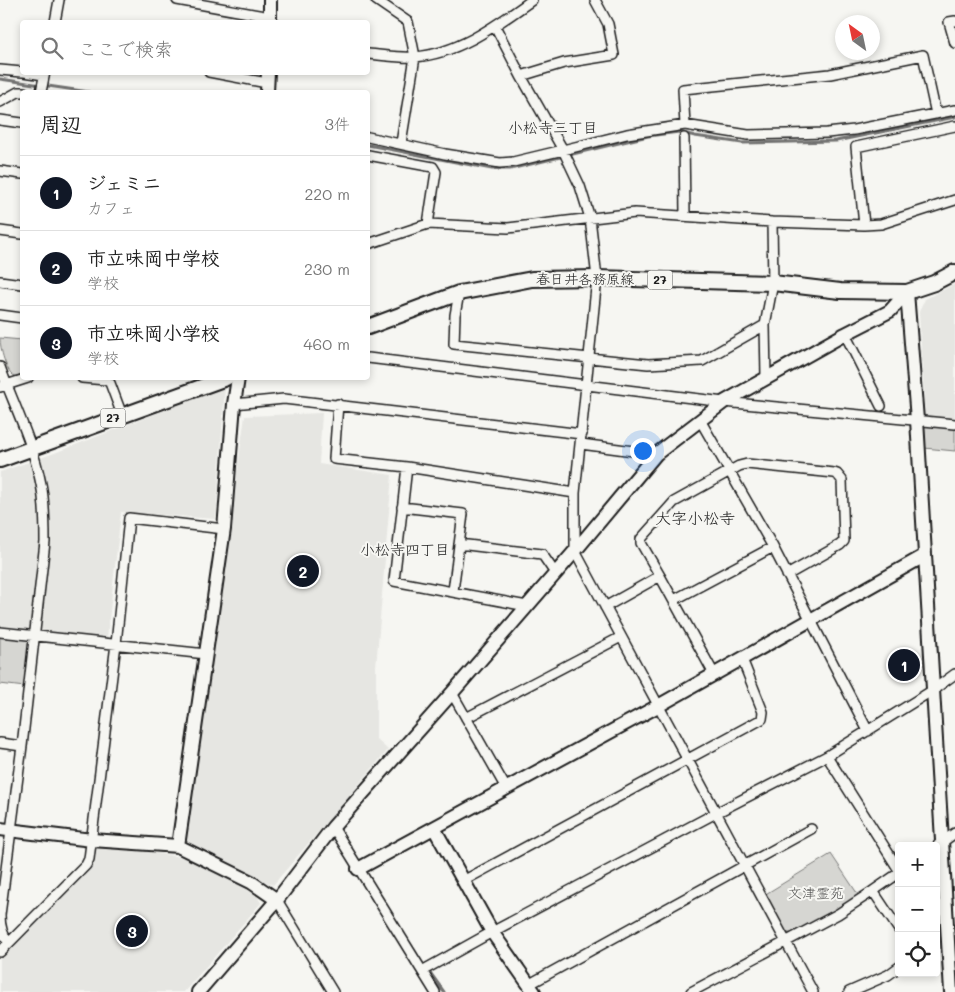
<!DOCTYPE html>
<html lang="ja">
<head>
<meta charset="utf-8">
<style>
  body { margin:0; font-family:Mali,"Klee One",sans-serif; background:#f6f6f6; color:#222 }
  .controls { position:absolute; right:15px; bottom:15px; display:grid; overflow:hidden; border-radius:5px; box-shadow:0 2px 8px #0003 }
  .controls button { width:45px; height:45px; display:grid; place-items:center; padding:0; border:0; border-bottom:1px solid #e0e0e0; background:#fff; color:#222; font:25px sans-serif }
  .compass { position:absolute; left:835px; top:15px; width:45px; height:45px; border-radius:50%; background:#fff; box-shadow:0 2px 8px #0003; rotate:327deg }
  .you { position:absolute; left:642px; top:450px; width:18px; height:18px; margin:-12px; border:4px solid #fff; border-radius:50%; background:#1a73e8; box-shadow:0 0 0 8px #1a73e833 }
  .badge { display:grid; place-items:center; width:32px; height:32px; border-radius:50%; background:#111827; color:#fff; font-size:16px; font-weight:700 }
  .pin { position:absolute; translate:-50% -50%; border:2px solid #fff; box-shadow:0 1px 5px #0006 }
  .list { margin:0; padding:0; list-style:none }
  h2 { display:flex; justify-content:space-between; align-items:center; height:65px; margin:0; padding:0 20px; font-size:21px }
  h2 small { font-size:16px; font-weight:400; color:#767676 }
  .list li { display:grid; grid-template-columns:32px 1fr auto; gap:15px; align-items:center; box-sizing:border-box; height:75px; padding:0 20px; border-top:1px solid #e0e0e0 }
  .list b { display:block; font-size:19px; white-space:nowrap }
  .list p { margin:0; font-size:16px; white-space:nowrap; color:#767676 }
  .list em { font-size:16px; font-style:normal; color:#767676 }
  .icon { flex:none; width:28px; height:28px; fill:none; stroke:currentColor; stroke-width:2; stroke-linecap:round; stroke-linejoin:round }
  .map { position:relative; flex:none; width:955px; height:992px; overflow:hidden }
  .search { position:absolute; background:#fff; box-shadow:0 2px 8px #0003; left:20px; top:20px; width:350px; height:55px; display:flex; align-items:center; gap:12px; box-sizing:border-box; padding:0 18px; border-radius:5px; color:#767676; font-size:19px }
  .panel { position:absolute; background:#fff; box-shadow:0 2px 8px #0003; left:20px; top:90px; width:350px; height:290px; border-radius:5px }
  .map>svg:first-child { display:block }
</style>
</head>
<body>
<div class="map">
<svg width="955" height="992" viewBox="0 0 955 992">
  <rect width="100%" height="100%" fill="#f6f6f2"/>
  <filter id="ink" filterUnits="userSpaceOnUse"><feTurbulence type="fractalNoise" baseFrequency=".02" numOctaves="2"/><feDisplacementMap in="SourceGraphic" scale="10" xChannelSelector="R" yChannelSelector="G"/><feConvolveMatrix kernelMatrix="1 2 1 2 8 2 1 2 1" color-interpolation-filters="sRGB"/></filter>
  <g filter="url(#ink)">
    <path fill="#e6e6e2" d="M 955,284 L 955,420 L 925,417 L 919,312 L 925,299 Z
      M 225,387 L 216,519 L 121,512 L 107,638 L 0,626 L 0,472 L 52,454 Z
      M 322,413 L 319,464 L 392,475 L 376,667 L 376,739 L 388,750 L 273,885 L 184,842 L 245,416 Z
      M 95,845 L 128,848 L 186,858 L 222,875 L 257,896 L 261,903 L 184,992 L 0,992 L 0,958 L 93,863 Z"/>
    <path fill="#d6d6d2" stroke="#797977" d="M 0,338 L 22,340 L 22,374 L 15,376 C 6,373 0,348 0,338 Z
      M 921,417 L 955,421 L 955,451 L 924,448 Z
      M 0,635 L 30,638 L 25,687 L 0,684 Z
      M 831,854 L 859,896 L 794,934 L 784,932 L 764,895 Z"/>
    <g fill="none" stroke-linecap="round" stroke-linejoin="round">
      <path stroke="#727271" stroke-width="3" d="M 0,79 L 89,92
        M 368,145 L 492,169 L 510,169 L 648,136 L 679,132 L 695,136 L 742,143 L 836,141 L 955,117
        M 431,974 L 444,992"/>
      <g stroke="#1c1c1c" stroke-width="12">
        <path id="street" d="M 177,0 L 270,17
          M 376,0 L 408,22 L 415,57 L 401,143
          M 955,21 L 949,22 L 955,43
          M 55,22 L 59,0
          M 495,26 L 521,76 L 563,150 L 580,186 L 590,218 L 597,278 L 575,493 L 575,551 L 813,992
          M 368,54 C 383,55 399,58 414,57 C 459,54 498,24 532,0
          M 0,70 L 22,72
          M 24,72 L 44,75
          M 209,72 L 267,83
          M 521,76 L 564,63 L 614,55 L 608,24 L 595,0
          M 41,92 L 45,72
          M 0,102 L 18,92 L 24,92
          M 0,120 L 22,123
          M 685,125 L 683,89 L 830,74 L 923,55 L 936,114
          M 368,137 L 445,154 L 500,163 L 513,162 L 563,150 L 627,134 L 685,125 L 748,135 L 827,133 L 854,130 L 955,110
          M 684,138 L 685,215
          M 368,155 L 433,167 L 436,172 L 428,224
          M 0,171 L 22,174
          M 864,225 L 856,147 L 955,126
          M 0,231 L 22,234
          M 368,244 L 428,224 L 508,228 L 635,213 L 772,222 L 864,225 L 881,224 L 955,200
          M 0,281 L 22,284
          M 459,293 L 455,315 L 454,344 L 648,364 L 702,361 L 765,325
          M 0,315 L 22,318
          M 845,334 L 881,406
          M 368,358 L 724,402 L 955,424
          M 0,367 C 14,405 33,443 41,484 C 45,503 45,523 45,542 L 22,746 L 0,915 C 0,926 2,935 9,943
          M 766,377 L 765,325 L 773,283 L 772,222
          M 82,378 L 106,380 L 110,383 L 122,415
          M 0,387 L 28,378
          M 234,404 L 284,399 L 582,434
          M 338,404 L 334,459 L 407,467 L 575,493
          M 700,420 L 773,547 L 868,731
          M 581,444 L 656,454
          M 407,467 L 394,581 L 527,606
          M 402,507 L 463,514 L 453,591
          M 459,544 L 542,554 L 555,573
          M 660,576 L 714,674
          M 674,600 L 773,547
          M 605,607 L 660,576 L 641,543 L 641,539 L 674,502 L 739,466 L 747,464 L 834,473 L 837,474 L 842,480 L 844,541 L 840,545 L 787,575
          M 0,632 L 206,654
          M 452,693 L 506,788
          M 466,718 L 621,637
          M 0,743 L 22,746
          M 827,756 L 899,870
          M 333,827 L 435,992
          M 938,845 L 955,833
          M 899,873 L 873,891 L 899,930
          M 463,881 L 762,719 L 763,712 L 742,659
          M 277,900 L 333,992
          M 0,952 L 86,865 L 89,859 L 116,644 L 129,518 L 224,529
          M 422,971 L 492,932 L 716,813 L 827,756 L 933,690 L 955,674
          M 528,985 L 811,829
          M 691,992 L 838,914 L 873,891
          M 849,992 L 888,975 L 899,967"/>
      </g>
      <g stroke="#1c1c1c" stroke-width="16">
        <path id="secondary" d="M 270,22 L 270,0
          M 267,92 L 268,72
          M 907,292 L 917,420 L 951,992
          M 434,828 L 492,932 L 534,992
          M 0,829 L 92,840 L 178,846 L 251,882 L 277,900
          M 178,846 L 224,529 L 234,404 L 238,378
          M 358,869 L 658,706 L 924,556
          M 198,992 L 277,900 L 333,827 L 452,693 L 575,551 L 656,454 L 724,402 L 845,334 L 890,311 L 907,292"/>
      </g>
      <g stroke="#1c1c1c" stroke-width="18">
        <path id="primary" d="M 368,327 L 459,293 L 532,279 L 597,278 L 773,283 L 840,291 L 907,292 L 934,283 L 955,272
          M 0,460 L 226,378"/>
      </g>
      <use href="#street" stroke="#f6f6f2" stroke-width="9"/>
      <use href="#secondary" stroke="#f6f6f2" stroke-width="12"/>
      <use href="#primary" stroke="#f6f6f2" stroke-width="14"/>
    </g>
  </g>
  <g text-anchor="middle" stroke-width="4" stroke-linejoin="round" paint-order="stroke">
    <g fill="#f6f6f2" stroke="#5d5d5c" stroke-width="1">
      <rect x="647.5" y="270.5" width="25" height="19" rx="4"/>
      <rect x="100.5" y="408.5" width="25" height="19" rx="4"/>
    </g>
    <g font-size="12" font-weight="bold" fill="#1c1c1c">
      <text x="660" y="284">27</text>
      <text x="113" y="422">27</text>
    </g>
    <g font-size="14" fill="#1c1c1c" stroke="#f6f6f2">
      <text x="585" y="284">春日井各務原線</text>
    </g>
    <g font-size="14" fill="#545453" stroke="#f6f6f2">
      <text x="816" y="898">文津霊苑</text>
    </g>
    <g font-size="15" fill="#1c1c1c" stroke="#f6f6f2">
      <text x="553" y="133">小松寺三丁目</text>
      <text x="405" y="555">小松寺四丁目</text>
    </g>
    <g font-size="16" fill="#1c1c1c" stroke="#f6f6f2">
      <text x="695" y="524">大字小松寺</text>
    </g>
  </g>
</svg>
<div class="controls">
<button>+</button>
<button>−</button>
<button><svg class="icon" aria-label="locate" viewBox="0 0 24 24"><circle cx="12" cy="12" r="6"/><path d="M12 2v4M12 18v4M2 12h4M18 12h4"/></svg></button>
</div>
<svg class="compass" viewBox="-18 -18 36 36"><path d="M0-13l5 13h-10z" fill="#e53935"/><path d="M0 13l5-13h-10z" fill="#767676"/></svg>
<div class="you"></div>
<div class="pin badge" style="left:904px;top:665px">1</div>
<div class="pin badge" style="left:303px;top:571px">2</div>
<div class="pin badge" style="left:132px;top:931px">3</div>
<div class="search"><svg class="icon" aria-label="search" viewBox="0 0 24 24"><circle cx="10" cy="10" r="6"/><path d="M15 15l6 6"/></svg>ここで検索</div>
<section class="panel">
<h2>周辺<small>3件</small></h2>
<ul class="list">
<li><span class="badge">1</span><div><b>ジェミニ</b><p>カフェ</p></div><em>220 m</em></li>
<li><span class="badge">2</span><div><b>市立味岡中学校</b><p>学校</p></div><em>230 m</em></li>
<li><span class="badge">3</span><div><b>市立味岡小学校</b><p>学校</p></div><em>460 m</em></li>
</ul>
</section>
</div>
</body>
</html>
